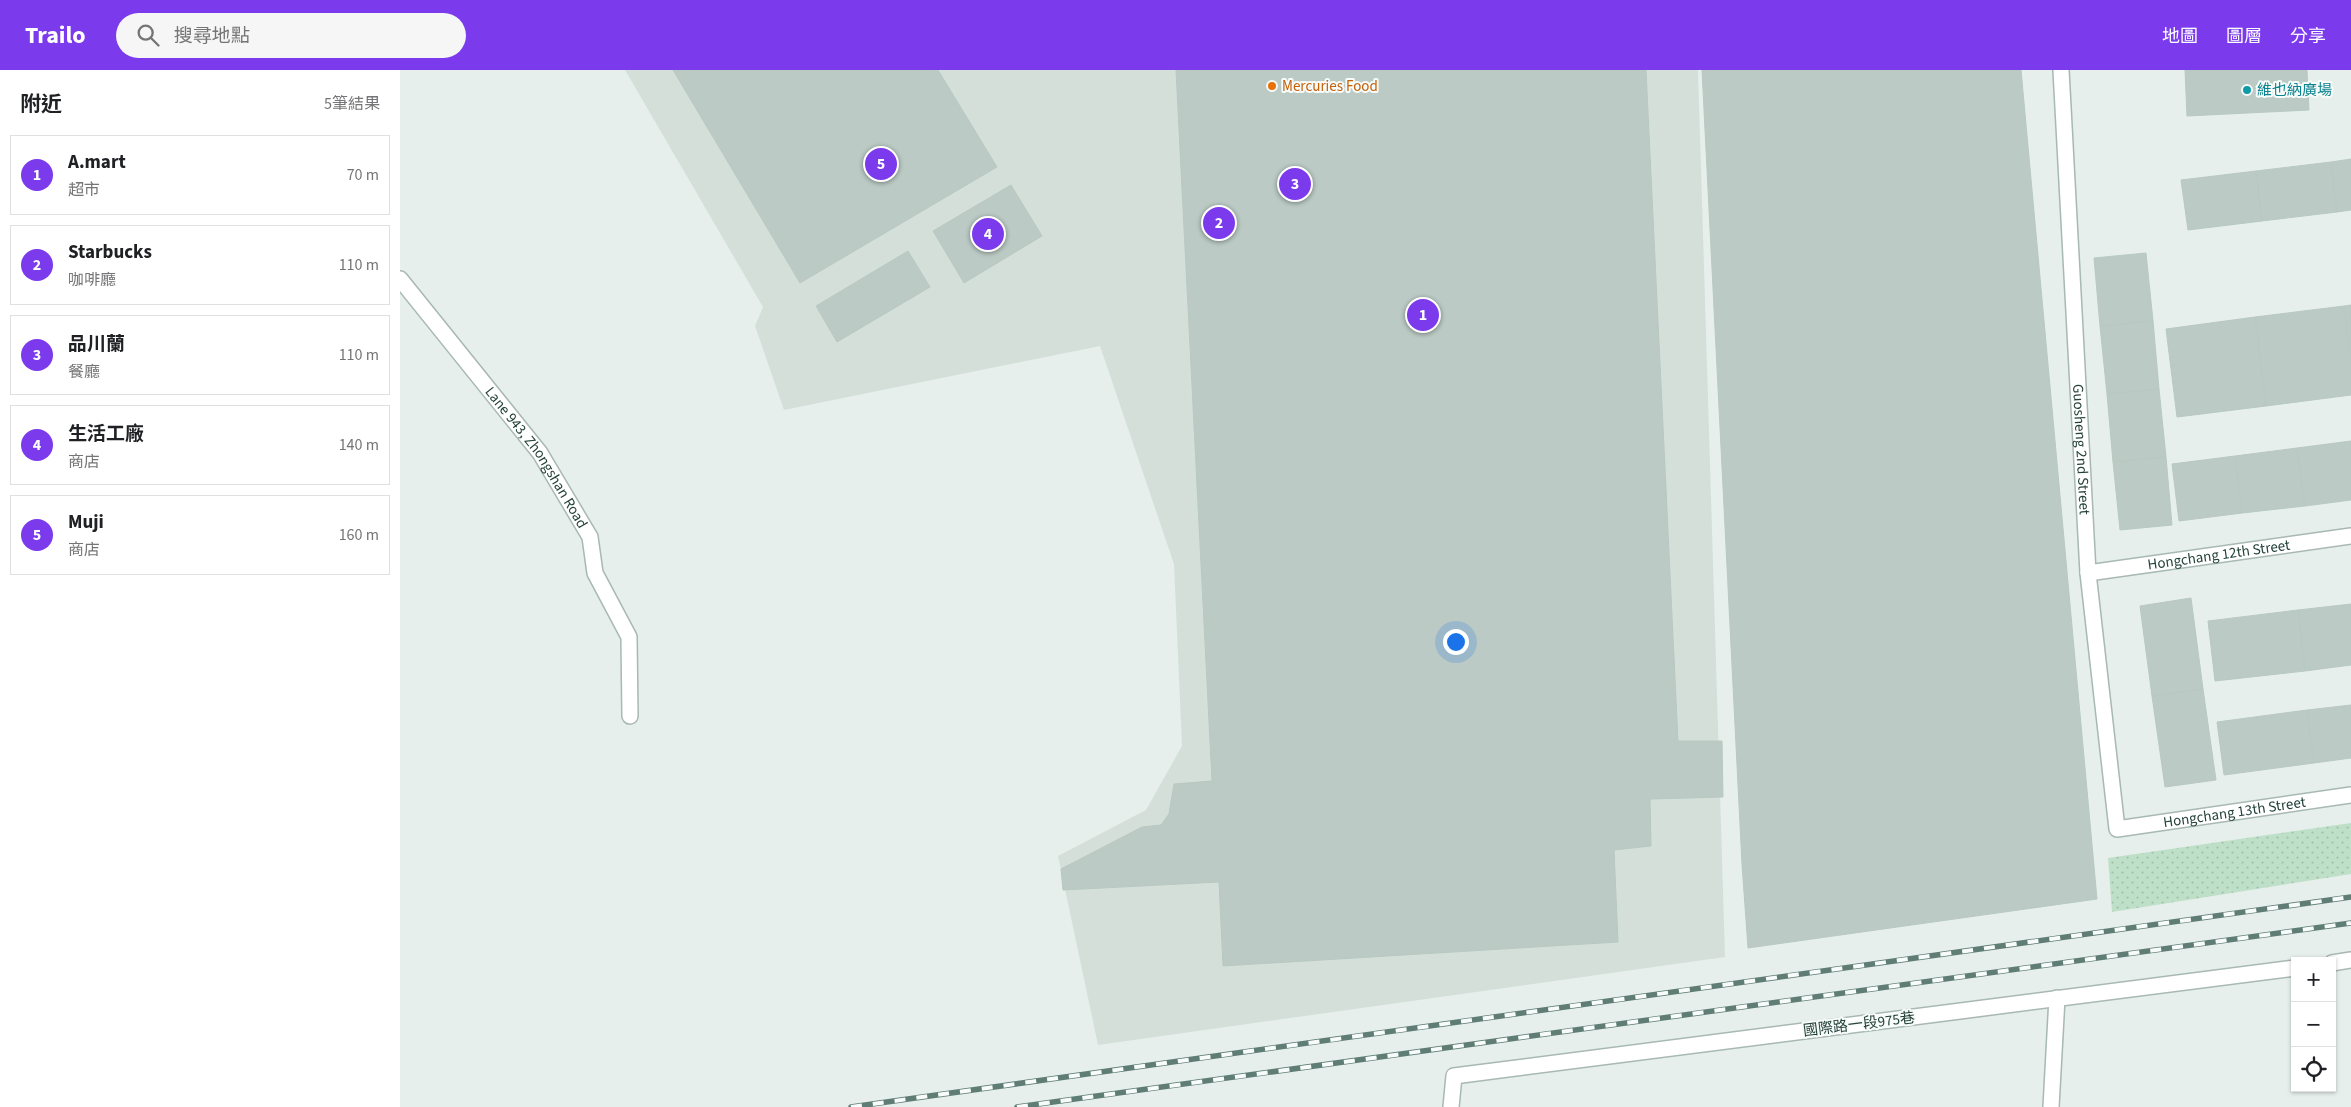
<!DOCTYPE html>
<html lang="zh-TW">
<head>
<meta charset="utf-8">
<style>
  body { margin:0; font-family:"Source Sans 3","Noto Sans TC",sans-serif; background:#f6f6f6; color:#202124 }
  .controls { position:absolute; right:15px; bottom:15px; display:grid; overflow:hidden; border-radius:0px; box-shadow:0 1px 4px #0004 }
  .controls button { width:45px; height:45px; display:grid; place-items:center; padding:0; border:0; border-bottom:1px solid #e0e0e0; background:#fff; color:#202124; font:25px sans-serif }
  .you { position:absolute; left:1055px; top:571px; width:18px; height:18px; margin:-12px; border:4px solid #fff; border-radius:50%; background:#1a73e8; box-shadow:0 0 0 8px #1a73e833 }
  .badge { display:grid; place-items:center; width:32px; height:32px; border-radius:50%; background:#7c3aed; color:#fff; font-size:16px; font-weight:700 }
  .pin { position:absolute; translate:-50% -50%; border:2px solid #fff; box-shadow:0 1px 5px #0006 }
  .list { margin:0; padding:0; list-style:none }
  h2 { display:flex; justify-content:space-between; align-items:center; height:65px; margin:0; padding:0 20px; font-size:21px }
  h2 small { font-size:16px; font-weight:400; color:#757577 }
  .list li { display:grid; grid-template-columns:32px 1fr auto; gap:15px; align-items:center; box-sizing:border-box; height:80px; margin:0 10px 10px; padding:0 10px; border:1px solid #e0e0e0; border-radius:0px }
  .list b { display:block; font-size:19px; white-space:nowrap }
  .list p { margin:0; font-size:16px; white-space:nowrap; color:#757577 }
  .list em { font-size:16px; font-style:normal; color:#757577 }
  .icon { flex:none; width:28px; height:28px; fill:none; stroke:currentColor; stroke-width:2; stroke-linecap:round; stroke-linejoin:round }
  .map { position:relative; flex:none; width:1951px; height:1037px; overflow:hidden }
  header { display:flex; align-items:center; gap:30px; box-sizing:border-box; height:70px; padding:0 25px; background:#7c3aed; color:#fff }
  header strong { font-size:24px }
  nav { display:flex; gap:28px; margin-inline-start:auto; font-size:18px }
  .search { width:350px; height:45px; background:#f6f6f6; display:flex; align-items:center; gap:12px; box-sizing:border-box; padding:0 18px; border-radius:28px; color:#757577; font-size:19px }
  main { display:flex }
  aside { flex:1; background:#fff }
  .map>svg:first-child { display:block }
</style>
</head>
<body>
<header>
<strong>Trailo</strong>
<div class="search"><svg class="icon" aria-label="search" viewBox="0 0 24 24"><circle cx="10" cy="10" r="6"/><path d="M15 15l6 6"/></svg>搜尋地點</div>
<nav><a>地圖</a><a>圖層</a><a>分享</a></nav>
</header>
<main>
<aside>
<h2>附近<small>5筆結果</small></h2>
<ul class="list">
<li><span class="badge">1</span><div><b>A.mart</b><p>超市</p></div><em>70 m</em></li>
<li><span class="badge">2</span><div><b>Starbucks</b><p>咖啡廳</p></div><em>110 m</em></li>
<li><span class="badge">3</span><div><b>品川蘭</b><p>餐廳</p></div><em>110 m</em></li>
<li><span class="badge">4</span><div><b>生活工廠</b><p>商店</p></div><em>140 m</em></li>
<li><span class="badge">5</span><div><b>Muji</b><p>商店</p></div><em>160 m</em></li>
</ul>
</aside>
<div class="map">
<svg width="1951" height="1037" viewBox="0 0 1951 1037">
  <defs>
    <pattern id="park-dots" width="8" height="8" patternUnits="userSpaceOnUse" patternTransform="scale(1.25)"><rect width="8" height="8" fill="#bfe0c8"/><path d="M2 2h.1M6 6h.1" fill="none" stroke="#a4c1ad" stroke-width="1.8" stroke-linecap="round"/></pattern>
  </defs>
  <rect width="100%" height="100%" fill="#e6efeb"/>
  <path fill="#d4dfda" d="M 225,0 L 1298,0 L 1325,887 L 698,975 L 658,786 L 746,740 L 782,676 L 774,494 L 700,276 L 384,340 L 355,256 L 363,237 Z"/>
  <path fill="url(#park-dots)" d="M 1951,753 L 1951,804 L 1712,842 L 1708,788 Z"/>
  <path fill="#bbcac4" stroke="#b8c9c2" d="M 273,0 L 538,0 L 597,97 L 400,213 Z
    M 776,0 L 1246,0 L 1278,671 L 1322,671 L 1323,727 L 1250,729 L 1251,776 L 1214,780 L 1218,872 L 823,896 L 819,812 L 663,820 L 661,799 L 742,757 L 761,755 L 769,744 L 774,714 L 812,711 Z
    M 1302,0 L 1621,0 L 1697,829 L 1348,878 L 1342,794 Z
    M 1785,0 L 1907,0 L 1909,40 L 1787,46 Z
    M 1951,89 L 1951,140 L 1937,142 L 1931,92 Z
    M 1931,92 L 1937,142 L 1862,151 L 1856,101 Z
    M 1856,101 L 1862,151 L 1788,160 L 1781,110 Z
    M 611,115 L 642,166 L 564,213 L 533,161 Z
    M 508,181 L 530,217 L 437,272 L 416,236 Z
    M 1746,183 L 1753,251 L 1700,256 L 1694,188 Z
    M 1951,235 L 1951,289 L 1944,236 Z
    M 1944,236 L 1951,289 L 1951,325 L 1866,336 L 1855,247 Z
    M 1855,247 L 1866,336 L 1777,347 L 1766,259 Z
    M 1753,251 L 1759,319 L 1707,324 L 1700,256 Z
    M 1759,319 L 1766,387 L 1713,392 L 1707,324 Z
    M 1951,371 L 1951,430 L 1905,436 L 1897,378 Z
    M 1897,378 L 1905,436 L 1842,443 L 1835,386 Z
    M 1835,386 L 1842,443 L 1779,451 L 1772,394 Z
    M 1766,387 L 1772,455 L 1720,460 L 1713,392 Z
    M 1791,528 L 1803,619 L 1752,626 L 1740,536 Z
    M 1951,534 L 1951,595 L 1905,601 L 1898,540 Z
    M 1898,540 L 1905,601 L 1815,611 L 1808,551 Z
    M 1803,619 L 1816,710 L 1765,717 L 1752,626 Z
    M 1951,635 L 1951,688 L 1914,693 L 1907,640 Z
    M 1907,640 L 1914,693 L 1824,705 L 1817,652 Z"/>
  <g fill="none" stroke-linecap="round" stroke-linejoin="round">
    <g stroke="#a8b8b2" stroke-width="18">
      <g id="service">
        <path id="s1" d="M 0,209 L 140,383 L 190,467 L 195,503 L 229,567 L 230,646"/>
        <path d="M 1932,893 L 1951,890"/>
        <path d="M 1051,1037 L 1054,1006 L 1895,898"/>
        <path d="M 1651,1037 L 1657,928"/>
      </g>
    </g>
    <g stroke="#a8b8b2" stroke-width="18">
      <g id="minor">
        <path id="s2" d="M 1661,0 L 1688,503 L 1717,759 L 1951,725"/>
        <path id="s3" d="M 1688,503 L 1951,466"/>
      </g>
    </g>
    <use href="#service" stroke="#fff" stroke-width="15"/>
    <use href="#minor" stroke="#fff" stroke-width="15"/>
    <g stroke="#5f7d75" stroke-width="5.5">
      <path id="rail" d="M 451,1037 L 1951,827
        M 617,1037 L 1951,853"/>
    </g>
    <use href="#rail" stroke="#f7fbf9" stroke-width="4" stroke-dasharray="11" stroke-linecap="butt"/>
  </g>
  <circle fill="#e8710a" stroke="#f7fbf9" stroke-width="2" cx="872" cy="16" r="5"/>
  <circle fill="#0f9aa8" stroke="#f7fbf9" stroke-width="2" cx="1847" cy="20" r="5"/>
  <g text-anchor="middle" stroke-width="4" stroke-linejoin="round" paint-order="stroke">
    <g font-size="15" fill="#c56008" stroke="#f7fbf9" text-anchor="start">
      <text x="882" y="21">Mercuries Food</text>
    </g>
    <g font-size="15" fill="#0d838f" stroke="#f7fbf9" text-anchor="start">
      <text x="1857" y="25">維也納廣場</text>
    </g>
    <g font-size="15" fill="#24423a" stroke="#f7fbf9">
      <text dy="5" stroke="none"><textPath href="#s2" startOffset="380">Guosheng 2nd Street</textPath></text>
      <text dy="5" stroke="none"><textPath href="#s1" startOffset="225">Lane 943, Zhongshan Road</textPath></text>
      <text dy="5" stroke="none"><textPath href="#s3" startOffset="132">Hongchang 12th Street</textPath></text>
      <text dy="5" stroke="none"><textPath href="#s2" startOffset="880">Hongchang 13th Street</textPath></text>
      <text transform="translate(1459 954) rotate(-7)" y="5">國際路一段975巷</text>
    </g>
  </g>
</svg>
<div class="controls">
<button>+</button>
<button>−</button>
<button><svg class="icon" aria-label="locate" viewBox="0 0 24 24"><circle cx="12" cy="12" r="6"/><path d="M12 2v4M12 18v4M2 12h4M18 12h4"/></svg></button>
</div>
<div class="you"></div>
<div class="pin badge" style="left:1023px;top:245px">1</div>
<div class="pin badge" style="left:819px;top:153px">2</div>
<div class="pin badge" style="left:895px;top:114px">3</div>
<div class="pin badge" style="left:588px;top:164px">4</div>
<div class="pin badge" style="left:481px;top:94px">5</div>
</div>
</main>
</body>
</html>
